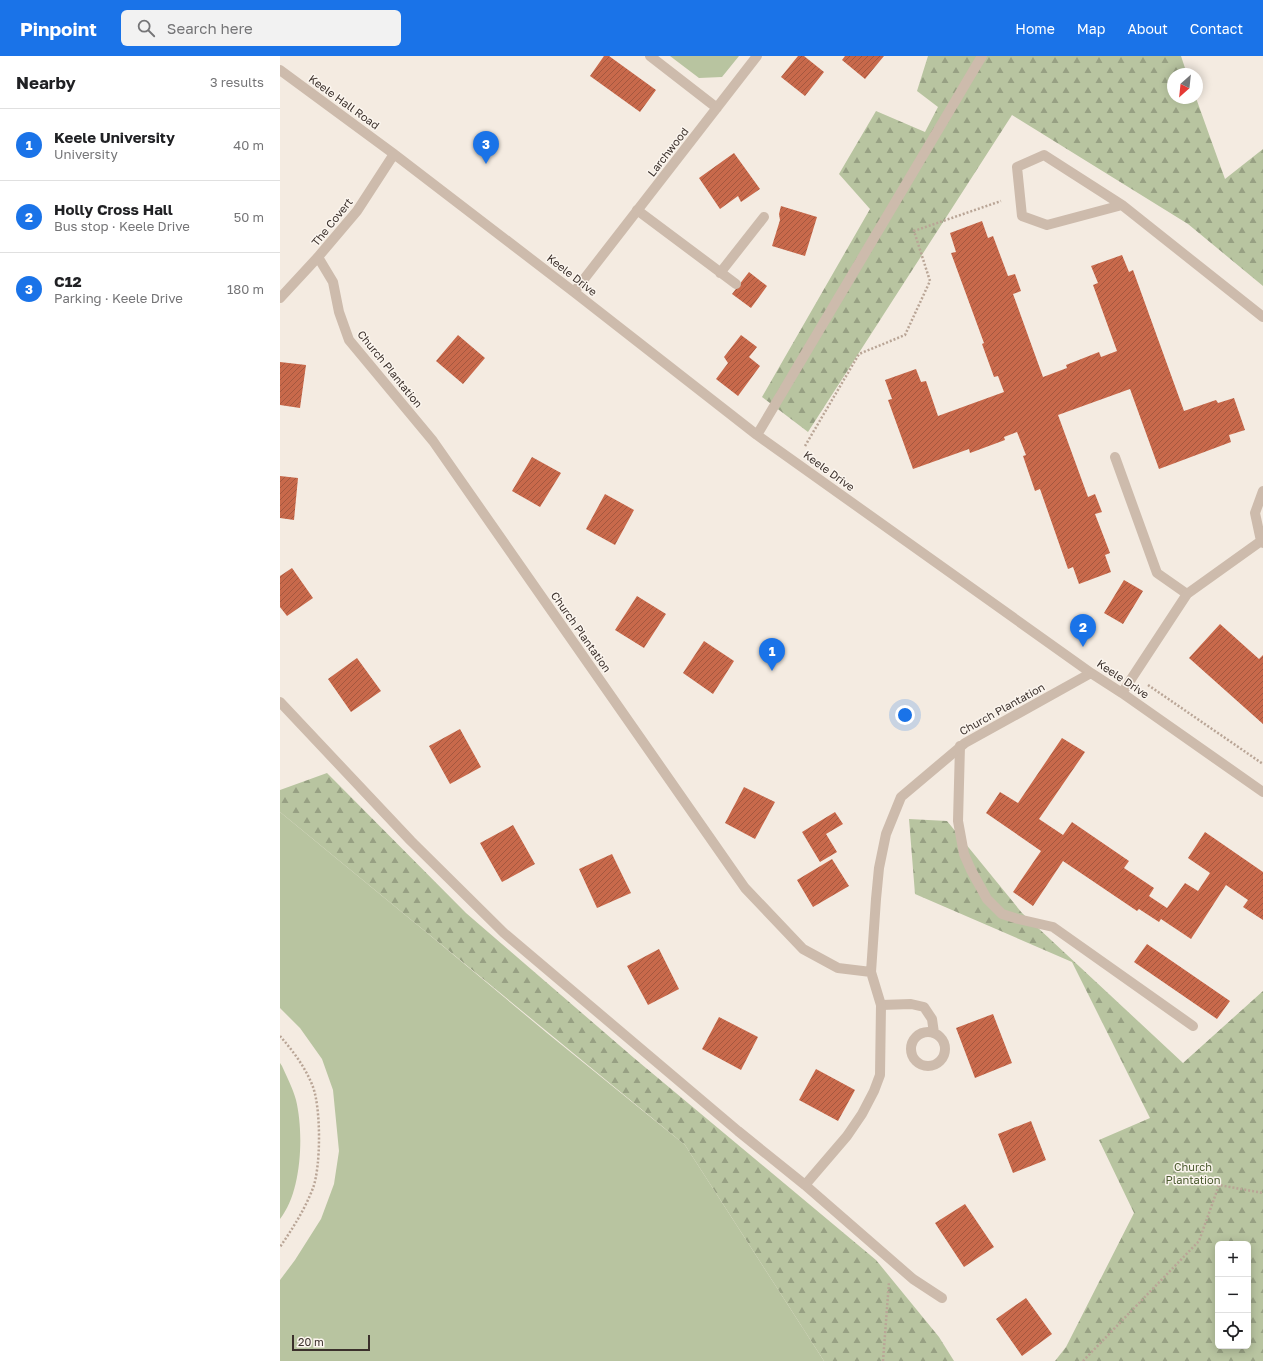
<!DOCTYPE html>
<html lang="en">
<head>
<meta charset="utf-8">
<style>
  body { margin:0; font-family:"Golos Text",sans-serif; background:#f2f2f2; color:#202124 }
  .controls { position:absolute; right:12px; bottom:12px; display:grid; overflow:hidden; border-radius:6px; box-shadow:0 2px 10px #0003 }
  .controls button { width:36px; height:36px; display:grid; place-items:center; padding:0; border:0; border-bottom:1px solid #e0e0e0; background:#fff; color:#202124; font:20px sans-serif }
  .compass { position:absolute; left:887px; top:12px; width:36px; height:36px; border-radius:50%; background:#fff; box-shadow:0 2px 10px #0003; rotate:207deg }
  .scale { position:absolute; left:12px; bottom:10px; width:78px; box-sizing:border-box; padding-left:4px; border:2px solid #3b302b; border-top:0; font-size:11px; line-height:14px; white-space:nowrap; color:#3b302b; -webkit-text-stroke:3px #fbf5ee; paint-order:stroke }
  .you { position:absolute; left:625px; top:659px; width:14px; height:14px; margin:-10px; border:3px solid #fff; border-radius:50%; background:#1a73e8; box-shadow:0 0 0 6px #1a73e833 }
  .badge { display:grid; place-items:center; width:26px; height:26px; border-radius:50%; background:#1a73e8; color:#fff; font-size:13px; font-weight:700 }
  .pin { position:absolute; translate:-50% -33px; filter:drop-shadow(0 1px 2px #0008) }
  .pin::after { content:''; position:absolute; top:21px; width:14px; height:12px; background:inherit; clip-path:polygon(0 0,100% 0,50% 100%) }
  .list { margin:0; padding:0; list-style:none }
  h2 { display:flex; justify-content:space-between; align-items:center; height:52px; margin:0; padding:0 16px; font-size:17px }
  h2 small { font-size:13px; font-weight:400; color:#757577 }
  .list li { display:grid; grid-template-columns:26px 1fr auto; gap:12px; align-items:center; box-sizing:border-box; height:72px; padding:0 16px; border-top:1px solid #e0e0e0 }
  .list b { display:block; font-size:15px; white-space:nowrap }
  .list p { margin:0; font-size:13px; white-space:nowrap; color:#757577 }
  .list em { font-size:13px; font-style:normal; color:#757577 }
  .icon { flex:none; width:22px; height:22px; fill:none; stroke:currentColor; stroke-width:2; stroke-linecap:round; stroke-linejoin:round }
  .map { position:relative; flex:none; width:983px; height:1305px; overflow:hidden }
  header { display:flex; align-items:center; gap:24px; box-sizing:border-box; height:56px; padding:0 20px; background:#1a73e8; color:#fff }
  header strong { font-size:19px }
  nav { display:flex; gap:22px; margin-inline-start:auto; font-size:14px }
  .search { width:280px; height:36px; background:#f2f2f2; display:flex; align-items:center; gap:10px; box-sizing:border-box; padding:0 14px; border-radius:6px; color:#757577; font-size:15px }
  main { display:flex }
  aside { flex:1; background:#fff }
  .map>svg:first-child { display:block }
</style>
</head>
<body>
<header>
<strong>Pinpoint</strong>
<div class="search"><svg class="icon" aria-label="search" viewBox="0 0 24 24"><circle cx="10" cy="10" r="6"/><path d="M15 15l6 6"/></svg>Search here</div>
<nav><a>Home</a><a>Map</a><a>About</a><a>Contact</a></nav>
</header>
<main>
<aside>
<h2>Nearby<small>3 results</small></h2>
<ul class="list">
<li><span class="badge">1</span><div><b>Keele University</b><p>University</p></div><em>40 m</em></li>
<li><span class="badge">2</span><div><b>Holly Cross Hall</b><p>Bus stop · Keele Drive</p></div><em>50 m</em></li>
<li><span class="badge">3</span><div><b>C12</b><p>Parking · Keele Drive</p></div><em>180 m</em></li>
</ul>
</aside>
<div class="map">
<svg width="983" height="1305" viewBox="0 0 983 1305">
  <defs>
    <pattern id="forest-firs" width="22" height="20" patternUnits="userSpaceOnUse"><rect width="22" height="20" fill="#b8c4a0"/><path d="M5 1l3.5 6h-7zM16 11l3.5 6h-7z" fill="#97a083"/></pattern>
    <pattern id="building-hatch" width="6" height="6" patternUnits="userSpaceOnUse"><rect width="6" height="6" fill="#c8694b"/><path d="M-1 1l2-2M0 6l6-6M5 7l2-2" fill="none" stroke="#a4573f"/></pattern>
  </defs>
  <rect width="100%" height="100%" fill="#f4ebe1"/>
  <path fill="#b8c4a0" d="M 390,0 L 459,0 L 442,21 L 419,22 Z
    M 0,756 L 146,876 L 267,977 L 405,1089 L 544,1305 L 0,1305 L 0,1224 L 15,1204 L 41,1163 L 54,1128 L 59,1095 L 53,1034 L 42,1003 L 20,972 L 0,952 Z
    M 0,1007 L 2,1010 C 7,1021 13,1033 16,1044 C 24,1077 22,1136 0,1163 Z"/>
  <path fill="url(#forest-firs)" fill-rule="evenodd" d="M 648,0 L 901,0 L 907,18 L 893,18 L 893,42 L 916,42 L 945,123 L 983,93 L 983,230 L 908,168 L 732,59 L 528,376 L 482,341 L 590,153 L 559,118 L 596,55 L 645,76 L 658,51 L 637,35 Z
    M 47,717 L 186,857 L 354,1002 L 596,1204 L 659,1281 L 674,1305 L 544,1305 L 405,1089 L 0,756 L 0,734 Z
    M 629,763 L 667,765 L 742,857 L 903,1007 L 983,935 L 983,1305 L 775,1305 L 786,1291 L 854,1157 L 819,1084 L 870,1062 L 792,906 L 635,838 ZM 938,1188 L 968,1188 L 968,1290 L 938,1290 Z"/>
  <path fill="url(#building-hatch)" d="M 324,0 L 329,0 L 376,34 L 360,56 L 310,20 Z
    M 518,0 L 524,0 L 544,16 L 525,40 L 501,21 Z
    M 565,0 L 604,0 L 585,23 L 562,4 Z
    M 454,97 L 480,133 L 461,146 L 458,140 L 440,153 L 419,122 Z
    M 501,150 L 537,161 L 525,200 L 492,190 L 500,164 L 499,158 Z
    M 702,165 L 708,182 L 713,180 L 728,220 L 735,218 L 741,235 L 733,238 L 763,321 L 787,312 L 786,309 L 819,296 L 821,301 L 837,295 L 813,229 L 818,227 L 811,210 L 842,199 L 849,216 L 853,214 L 904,355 L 936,344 L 938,347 L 954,342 L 965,374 L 949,379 L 951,386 L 879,413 L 850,333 L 778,359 L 808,441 L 815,438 L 822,456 L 815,458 L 830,497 L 825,499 L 831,516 L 799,528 L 793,511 L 788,513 L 760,433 L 755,435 L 743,400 L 746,399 L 737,376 L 724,381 L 725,384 L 690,397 L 689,393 L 633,413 L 608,344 L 612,343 L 605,324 L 636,313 L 641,326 L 646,325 L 658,360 L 724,336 L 718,320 L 714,321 L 702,288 L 704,287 L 671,197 L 676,196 L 670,177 Z
    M 469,216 L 487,230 L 471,252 L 452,238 Z
    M 178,279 L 205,302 L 183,328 L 156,305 Z
    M 461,279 L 477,291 L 469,301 L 480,310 L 458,340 L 436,323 L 448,307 L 444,301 Z
    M 0,306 L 26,309 L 20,352 L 0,349 Z
    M 252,401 L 281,417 L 260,451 L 232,435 Z
    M 0,420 L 18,422 L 14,464 L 0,462 Z
    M 325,438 L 354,454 L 335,489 L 306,473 Z
    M 12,512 L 33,542 L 7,560 L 0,551 L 0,520 Z
    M 844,524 L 863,535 L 843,568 L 824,557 Z
    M 357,540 L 386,558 L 364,592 L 335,574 Z
    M 940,568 L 979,603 L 983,599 L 983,668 L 909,602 Z
    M 424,585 L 454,605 L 433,638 L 403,617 Z
    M 77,602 L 101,635 L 71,656 L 48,623 Z
    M 180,673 L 201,711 L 170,728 L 149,690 Z
    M 782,682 L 805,696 L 759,763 L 783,779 L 792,766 L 849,805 L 844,812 L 874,832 L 869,840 L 887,852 L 905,827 L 918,835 L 930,817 L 908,802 L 925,776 L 983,816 L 983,864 L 963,851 L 968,844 L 946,829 L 911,883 L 881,863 L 879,866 L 859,853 L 857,855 L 783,805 L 753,850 L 733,836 L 761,795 L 706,757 L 720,736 L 738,747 Z
    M 464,731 L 495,746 L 475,783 L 445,767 Z
    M 555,756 L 563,768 L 546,778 L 557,796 L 540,806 L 522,776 Z
    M 233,769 L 255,808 L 222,826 L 200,787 Z
    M 332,798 L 351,837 L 317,852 L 299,813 Z
    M 552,803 L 569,830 L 533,851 L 517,824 Z
    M 867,888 L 950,945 L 937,963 L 854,906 Z
    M 379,893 L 399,933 L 368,949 L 347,910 Z
    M 713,958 L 732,1007 L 695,1022 L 676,972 Z
    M 439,961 L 478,981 L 461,1014 L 422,993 Z
    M 536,1013 L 575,1034 L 558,1065 L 519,1044 Z
    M 751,1065 L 766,1104 L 733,1117 L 718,1078 Z
    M 685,1148 L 714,1191 L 684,1211 L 655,1167 Z
    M 746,1242 L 772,1278 L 742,1300 L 716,1263 Z"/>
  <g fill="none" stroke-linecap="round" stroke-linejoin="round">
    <path stroke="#b9a596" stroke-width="2.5" stroke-dasharray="2 2" stroke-linecap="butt" d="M 525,390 L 579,298 L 625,279 L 650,225 L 634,175 L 721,145
      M 868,629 L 983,708
      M 0,980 C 13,995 26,1012 33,1031 C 41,1053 41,1110 33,1132 C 25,1153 13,1172 0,1191
      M 603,1305 L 609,1226
      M 803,1305 L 919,1185 L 939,1129 L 983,1137"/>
    <path stroke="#cdbbac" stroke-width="10" d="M 357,154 L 456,228
      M 440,217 L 484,161
      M 835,401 L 877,517 L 907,538
      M 680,690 L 678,765 L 684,798 L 691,814 L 707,843 L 722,858 L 738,863 L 773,871 L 913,970
      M 601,949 L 631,948 L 644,951 L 652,963 L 654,977
      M631 993a17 17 0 1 1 34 0a17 17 0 1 1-34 0Z"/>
    <path stroke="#cdbbac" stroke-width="10" d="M 370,0 L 437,52
      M 0,14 L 114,98 L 294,236 L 477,379 L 811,617 L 842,637 L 983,736
      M 842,149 L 767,169 L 742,160 L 737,111 L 764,99 L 842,149 L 983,261
      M 38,201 L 53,226 L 59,256 L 69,284 L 153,385 L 465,832 L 523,893 L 558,912 L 591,916
      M 294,236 L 477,0
      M 0,242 L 38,201 L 77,155 L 114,98
      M 477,379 L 702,0
      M 981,485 L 975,457 L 983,435
      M 842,637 L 907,538 L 981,485 L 983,487
      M 0,646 L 131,785 L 224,877 L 458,1075 L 525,1129 L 633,1223 L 662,1242
      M 525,1129 L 567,1080 L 582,1058 L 594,1035 L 600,1019 L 601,949 L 591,916 L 596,843 L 599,812 L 606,778 L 621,741 L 685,687 L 811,617"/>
  </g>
  <g text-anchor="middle" stroke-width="3" stroke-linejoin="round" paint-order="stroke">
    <g font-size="11" fill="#3b302b" stroke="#fbf5ee">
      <text transform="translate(64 46) rotate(36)" y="4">Keele Hall Road</text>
      <text transform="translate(388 96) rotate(-52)" y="4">Larchwood</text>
      <text transform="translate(52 166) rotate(-51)" y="4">The Covert</text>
      <text transform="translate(292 219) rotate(38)" y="4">Keele Drive</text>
      <text transform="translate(110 313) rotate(51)" y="4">Church Plantation</text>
      <text transform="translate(549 415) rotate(36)" y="4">Keele Drive</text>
      <text transform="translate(301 576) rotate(55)" y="4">Church Plantation</text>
      <text transform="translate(843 623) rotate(34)" y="4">Keele Drive</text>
      <text transform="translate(722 653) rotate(-29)" y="4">Church Plantation</text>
    </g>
    <g font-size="11" fill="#4a5a2e" stroke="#fbf5ee">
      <text x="913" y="1115">Church<tspan x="913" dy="13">Plantation</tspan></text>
    </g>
  </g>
</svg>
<div class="controls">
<button>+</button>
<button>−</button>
<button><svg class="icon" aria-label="locate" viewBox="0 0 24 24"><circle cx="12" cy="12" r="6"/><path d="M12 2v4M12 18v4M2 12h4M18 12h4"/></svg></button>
</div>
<svg class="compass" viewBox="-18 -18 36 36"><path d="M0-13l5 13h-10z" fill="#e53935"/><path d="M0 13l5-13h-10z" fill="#757577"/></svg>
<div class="scale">20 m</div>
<div class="you"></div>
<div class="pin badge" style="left:492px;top:615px">1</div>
<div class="pin badge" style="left:803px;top:591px">2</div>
<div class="pin badge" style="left:206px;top:108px">3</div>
</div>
</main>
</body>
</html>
